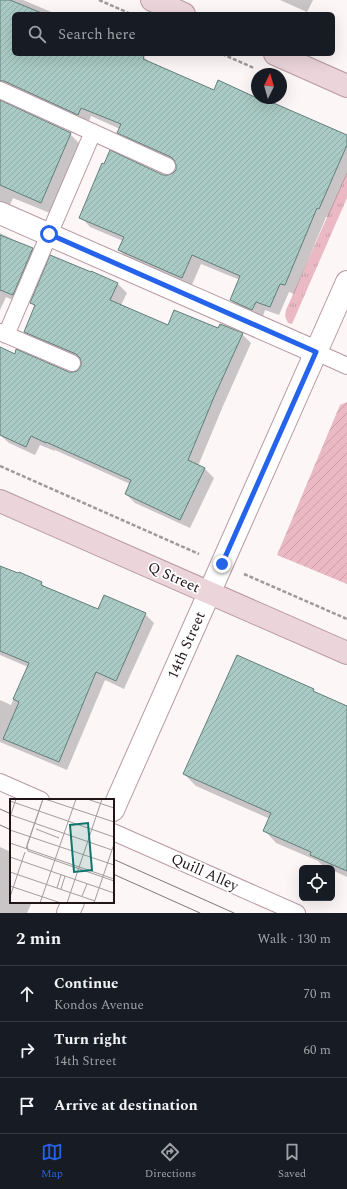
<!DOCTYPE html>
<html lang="en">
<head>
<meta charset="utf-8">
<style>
  body { margin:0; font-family:Spectral,serif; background:#20242c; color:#f1f3f6 }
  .controls { position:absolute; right:12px; bottom:12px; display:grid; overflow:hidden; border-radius:6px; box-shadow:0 4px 16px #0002 }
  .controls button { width:36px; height:36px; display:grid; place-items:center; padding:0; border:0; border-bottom:1px solid #363941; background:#171b24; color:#f1f3f6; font:20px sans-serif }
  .compass { position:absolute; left:251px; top:68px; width:36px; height:36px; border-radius:50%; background:#171b24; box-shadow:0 4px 16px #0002; rotate:5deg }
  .stop { position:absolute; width:12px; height:12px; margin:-9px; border:3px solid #2563eb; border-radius:50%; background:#fff }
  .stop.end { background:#2563eb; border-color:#fff; box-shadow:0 1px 4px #0008 }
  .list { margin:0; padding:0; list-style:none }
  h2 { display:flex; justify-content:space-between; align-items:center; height:52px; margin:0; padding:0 16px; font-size:17px }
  h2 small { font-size:13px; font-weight:400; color:#9ea1a6 }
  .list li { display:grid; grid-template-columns:26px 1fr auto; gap:12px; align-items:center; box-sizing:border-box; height:56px; padding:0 16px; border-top:1px solid #363941 }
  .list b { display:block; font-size:15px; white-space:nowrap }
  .list p { margin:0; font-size:13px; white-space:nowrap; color:#9ea1a6 }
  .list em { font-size:13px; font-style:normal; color:#9ea1a6 }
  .icon { flex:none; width:22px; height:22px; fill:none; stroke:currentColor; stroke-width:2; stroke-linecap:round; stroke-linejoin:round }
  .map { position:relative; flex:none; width:347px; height:913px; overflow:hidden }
  .search { position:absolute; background:#171b24; box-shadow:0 4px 16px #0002; left:12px; right:12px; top:12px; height:44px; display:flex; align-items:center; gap:10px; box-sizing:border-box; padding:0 14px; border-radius:6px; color:#9ea1a6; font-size:15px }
  .sheet { height:220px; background:#171b24 }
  nav { display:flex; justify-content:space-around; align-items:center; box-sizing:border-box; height:56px; border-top:1px solid #363941; background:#171b24; font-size:11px; color:#9ea1a6 }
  nav a { display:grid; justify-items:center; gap:2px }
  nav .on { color:#2563eb }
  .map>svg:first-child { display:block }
</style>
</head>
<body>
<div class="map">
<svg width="347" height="913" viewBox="0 0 347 913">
  <defs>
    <pattern id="grass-tufts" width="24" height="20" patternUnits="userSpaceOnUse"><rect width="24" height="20" fill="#eab9c4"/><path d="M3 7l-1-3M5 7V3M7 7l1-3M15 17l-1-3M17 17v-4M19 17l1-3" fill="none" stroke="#c89ea8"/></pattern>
    <pattern id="garden-furrows" width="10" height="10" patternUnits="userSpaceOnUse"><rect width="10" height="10" fill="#eab9c4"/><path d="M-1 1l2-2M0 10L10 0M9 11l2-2" fill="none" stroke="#c89ea8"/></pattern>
    <pattern id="building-hatch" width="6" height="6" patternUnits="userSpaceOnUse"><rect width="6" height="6" fill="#aacbc5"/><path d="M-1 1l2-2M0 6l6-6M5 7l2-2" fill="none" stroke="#92ada8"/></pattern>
  </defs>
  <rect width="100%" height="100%" fill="#fcf6f7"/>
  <path fill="url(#grass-tufts)" d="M 347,172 L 347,198 L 292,324 L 288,323 L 285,316 L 286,310 Z"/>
  <path fill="url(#garden-furrows)" d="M 347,402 L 347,584 L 277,555 L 340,405 Z"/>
  <path fill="#0003" d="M 0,0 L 23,0 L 56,14 L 14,14 L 14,54 L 137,54 L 144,57 L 150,63 L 214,92 L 269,104 L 347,136 L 347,174 L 328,217 L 326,217 L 294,294 L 289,292 L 279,315 L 265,310 L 262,319 L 240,309 L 231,300 L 240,280 L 201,264 L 191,287 L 128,259 L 119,250 L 123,241 L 90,227 L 81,217 L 163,176 L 173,175 L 176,171 L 177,164 L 127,142 L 118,133 L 120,129 L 91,116 L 88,124 L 0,96 Z
    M 280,0 L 313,0 L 307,12 Z
    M 0,101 L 70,134 L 79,143 L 50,213 L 13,198 L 8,209 L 0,214 Z
    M 0,233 L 32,249 L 41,258 L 22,304 L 6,297 L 0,310 Z
    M 118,284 L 127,293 L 121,305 L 168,326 L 219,330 L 242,334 L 251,343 L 223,406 L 198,466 L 205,469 L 214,478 L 190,528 L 135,503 L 126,494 L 130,484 L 55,450 L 55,451 L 40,445 L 35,455 L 9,443 L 0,435 L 0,348 L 15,355 L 68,373 L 78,372 L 81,368 L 83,362 L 34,341 L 25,332 L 36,306 L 31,302 Z
    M 0,567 L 41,583 L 47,589 L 99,611 L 145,614 L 154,623 L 124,689 L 105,680 L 67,770 L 0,742 L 0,700 L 11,705 L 28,667 L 0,655 Z
    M 313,690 L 317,694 L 347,707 L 347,877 L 332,870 L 332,868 L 327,868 L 323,866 L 318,861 L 276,843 L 265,831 L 270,819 L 196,786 L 184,774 Z
    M 0,847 L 11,852 L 11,902 L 32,902 L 27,913 L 0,913 Z"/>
  <path fill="url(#building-hatch)" stroke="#617f7b" d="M 0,0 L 10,0 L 44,14 L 14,14 L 14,54 L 139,54 L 144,56 L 143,59 L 214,90 L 218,80 L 257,98 L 268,102 L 269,101 L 347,135 L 347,145 L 319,209 L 317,208 L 285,285 L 280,284 L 270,307 L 256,302 L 252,310 L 230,300 L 240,276 L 192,255 L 182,278 L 118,250 L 124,237 L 79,218 L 102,163 L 104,164 L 110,150 L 163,175 L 168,175 L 173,173 L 176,170 L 176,165 L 174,160 L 171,157 L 117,133 L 121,124 L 81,108 L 78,115 L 4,81 L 0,81 Z
    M 0,100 L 71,133 L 41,203 L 0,185 Z
    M 0,235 L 33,248 L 13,295 L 0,290 Z
    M 50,255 L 91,272 L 91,271 L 118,283 L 110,300 L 168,325 L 174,310 L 218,328 L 220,324 L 243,333 L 214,397 L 188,460 L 205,468 L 180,520 L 125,494 L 131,480 L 46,442 L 46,443 L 31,436 L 26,447 L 0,435 L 0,347 L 15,354 L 16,349 L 69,372 L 73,372 L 77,371 L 81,366 L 81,362 L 80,358 L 76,354 L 24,332 L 35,305 L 30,303 Z
    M 0,566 L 18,573 L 19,572 L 42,582 L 41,585 L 98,609 L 104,595 L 146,613 L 116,681 L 96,672 L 59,762 L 3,739 L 19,702 L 13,699 L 29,663 L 0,651 Z
    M 237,655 L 314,689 L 313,691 L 347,706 L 347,871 L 310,855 L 311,852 L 263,831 L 271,813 L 183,774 Z"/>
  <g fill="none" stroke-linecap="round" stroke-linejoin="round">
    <g stroke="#b79aa0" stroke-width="18">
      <path id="lane" d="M 0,90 L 167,166
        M 0,332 L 72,363
        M 6,335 L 93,132
        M 316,352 L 347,366
        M 0,782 L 41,800
        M 113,832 L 297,913"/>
    </g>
    <g stroke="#b79aa0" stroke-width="24">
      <path id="street" d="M 0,213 L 316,352
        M 113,810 L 347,282
        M 68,913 L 73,902"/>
    </g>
    <g stroke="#b79aa0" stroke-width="24">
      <path id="secondary" d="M 152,0 L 184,14
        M 275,54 L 347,86
        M 0,501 L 347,653"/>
    </g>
    <path stroke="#a0989a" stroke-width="2.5" stroke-dasharray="4 2" stroke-linecap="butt" d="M 99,0 L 131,14
      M 222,54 L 254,68
      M 0,466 L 199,554
      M 244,574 L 347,619"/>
    <use href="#lane" stroke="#fff" stroke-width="16"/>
    <use href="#street" stroke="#fff" stroke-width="22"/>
    <use href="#secondary" stroke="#ebd5da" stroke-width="22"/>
    <path stroke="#7f7779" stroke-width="1" d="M 0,809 L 11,814
      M 0,825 L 11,830
      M 113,859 L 234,913
      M 113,874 L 200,913"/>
  </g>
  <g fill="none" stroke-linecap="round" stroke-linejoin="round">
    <path stroke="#2563eb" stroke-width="5" d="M 49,234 L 316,352 L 222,564"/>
  </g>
  <g text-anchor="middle" stroke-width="3.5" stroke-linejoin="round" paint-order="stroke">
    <g font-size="15" fill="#201518" stroke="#fff">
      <text transform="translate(174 577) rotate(24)" y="5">Q Street</text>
      <text transform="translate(186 645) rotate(-66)" y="5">14th Street</text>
      <text transform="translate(205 872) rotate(24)" y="5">Quill Alley</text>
    </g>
  </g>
  <g transform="translate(10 799)">
    <rect width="104" height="104" fill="#fcf6f7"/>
    <path fill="none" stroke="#a49c9e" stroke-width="1" d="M 33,0 L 17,46 L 18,52 L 104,82M 35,0 L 104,23M 77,0 L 104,9M 0,2 L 104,38M 1,16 L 102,51M 0,18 L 6,0M 26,30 L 49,39M 0,31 L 104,66M 0,44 L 104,80M 16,50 L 33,0M 0,58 L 104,94M 0,73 L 85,102M 0,87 L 51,104M 47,89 L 51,76M 51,90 L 55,77M 72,97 L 77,85M 0,98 L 15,53M 30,104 L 66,0M 57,104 L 92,0M 84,104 L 104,45"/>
    <path fill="#0f766e" fill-opacity="0.15" stroke="#0f766e" stroke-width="2" d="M 78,24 L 82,71 L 64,73 L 60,26 Z"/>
    <rect width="104" height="104" fill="none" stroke="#201518" stroke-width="2"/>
  </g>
</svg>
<div class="controls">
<button><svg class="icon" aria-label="locate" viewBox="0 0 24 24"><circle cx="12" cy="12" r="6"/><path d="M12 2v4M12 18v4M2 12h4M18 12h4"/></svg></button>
</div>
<svg class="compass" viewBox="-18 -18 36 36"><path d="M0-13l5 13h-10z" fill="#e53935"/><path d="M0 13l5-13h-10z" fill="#9ea1a6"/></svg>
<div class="stop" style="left:49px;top:234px"></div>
<div class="stop end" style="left:222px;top:564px"></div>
<div class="search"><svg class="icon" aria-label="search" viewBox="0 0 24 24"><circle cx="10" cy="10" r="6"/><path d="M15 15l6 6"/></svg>Search here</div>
</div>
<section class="sheet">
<h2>2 min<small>Walk · 130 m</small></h2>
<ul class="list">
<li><svg class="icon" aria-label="ahead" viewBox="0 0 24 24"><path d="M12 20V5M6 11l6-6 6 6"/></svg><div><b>Continue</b><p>Kondos Avenue</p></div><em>70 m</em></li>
<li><svg class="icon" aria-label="right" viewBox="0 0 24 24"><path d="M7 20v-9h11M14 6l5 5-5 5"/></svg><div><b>Turn right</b><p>14th Street</p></div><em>60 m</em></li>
<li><svg class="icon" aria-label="arrive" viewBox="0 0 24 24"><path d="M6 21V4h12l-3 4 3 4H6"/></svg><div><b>Arrive at destination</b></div></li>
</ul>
</section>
<nav>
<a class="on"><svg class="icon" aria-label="map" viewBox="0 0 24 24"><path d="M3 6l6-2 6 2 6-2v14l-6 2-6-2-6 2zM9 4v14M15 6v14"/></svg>Map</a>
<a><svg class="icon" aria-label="directions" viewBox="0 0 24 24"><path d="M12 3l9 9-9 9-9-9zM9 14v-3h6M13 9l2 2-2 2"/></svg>Directions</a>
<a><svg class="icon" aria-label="saved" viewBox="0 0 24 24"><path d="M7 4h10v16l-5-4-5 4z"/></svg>Saved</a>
</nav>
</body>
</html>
